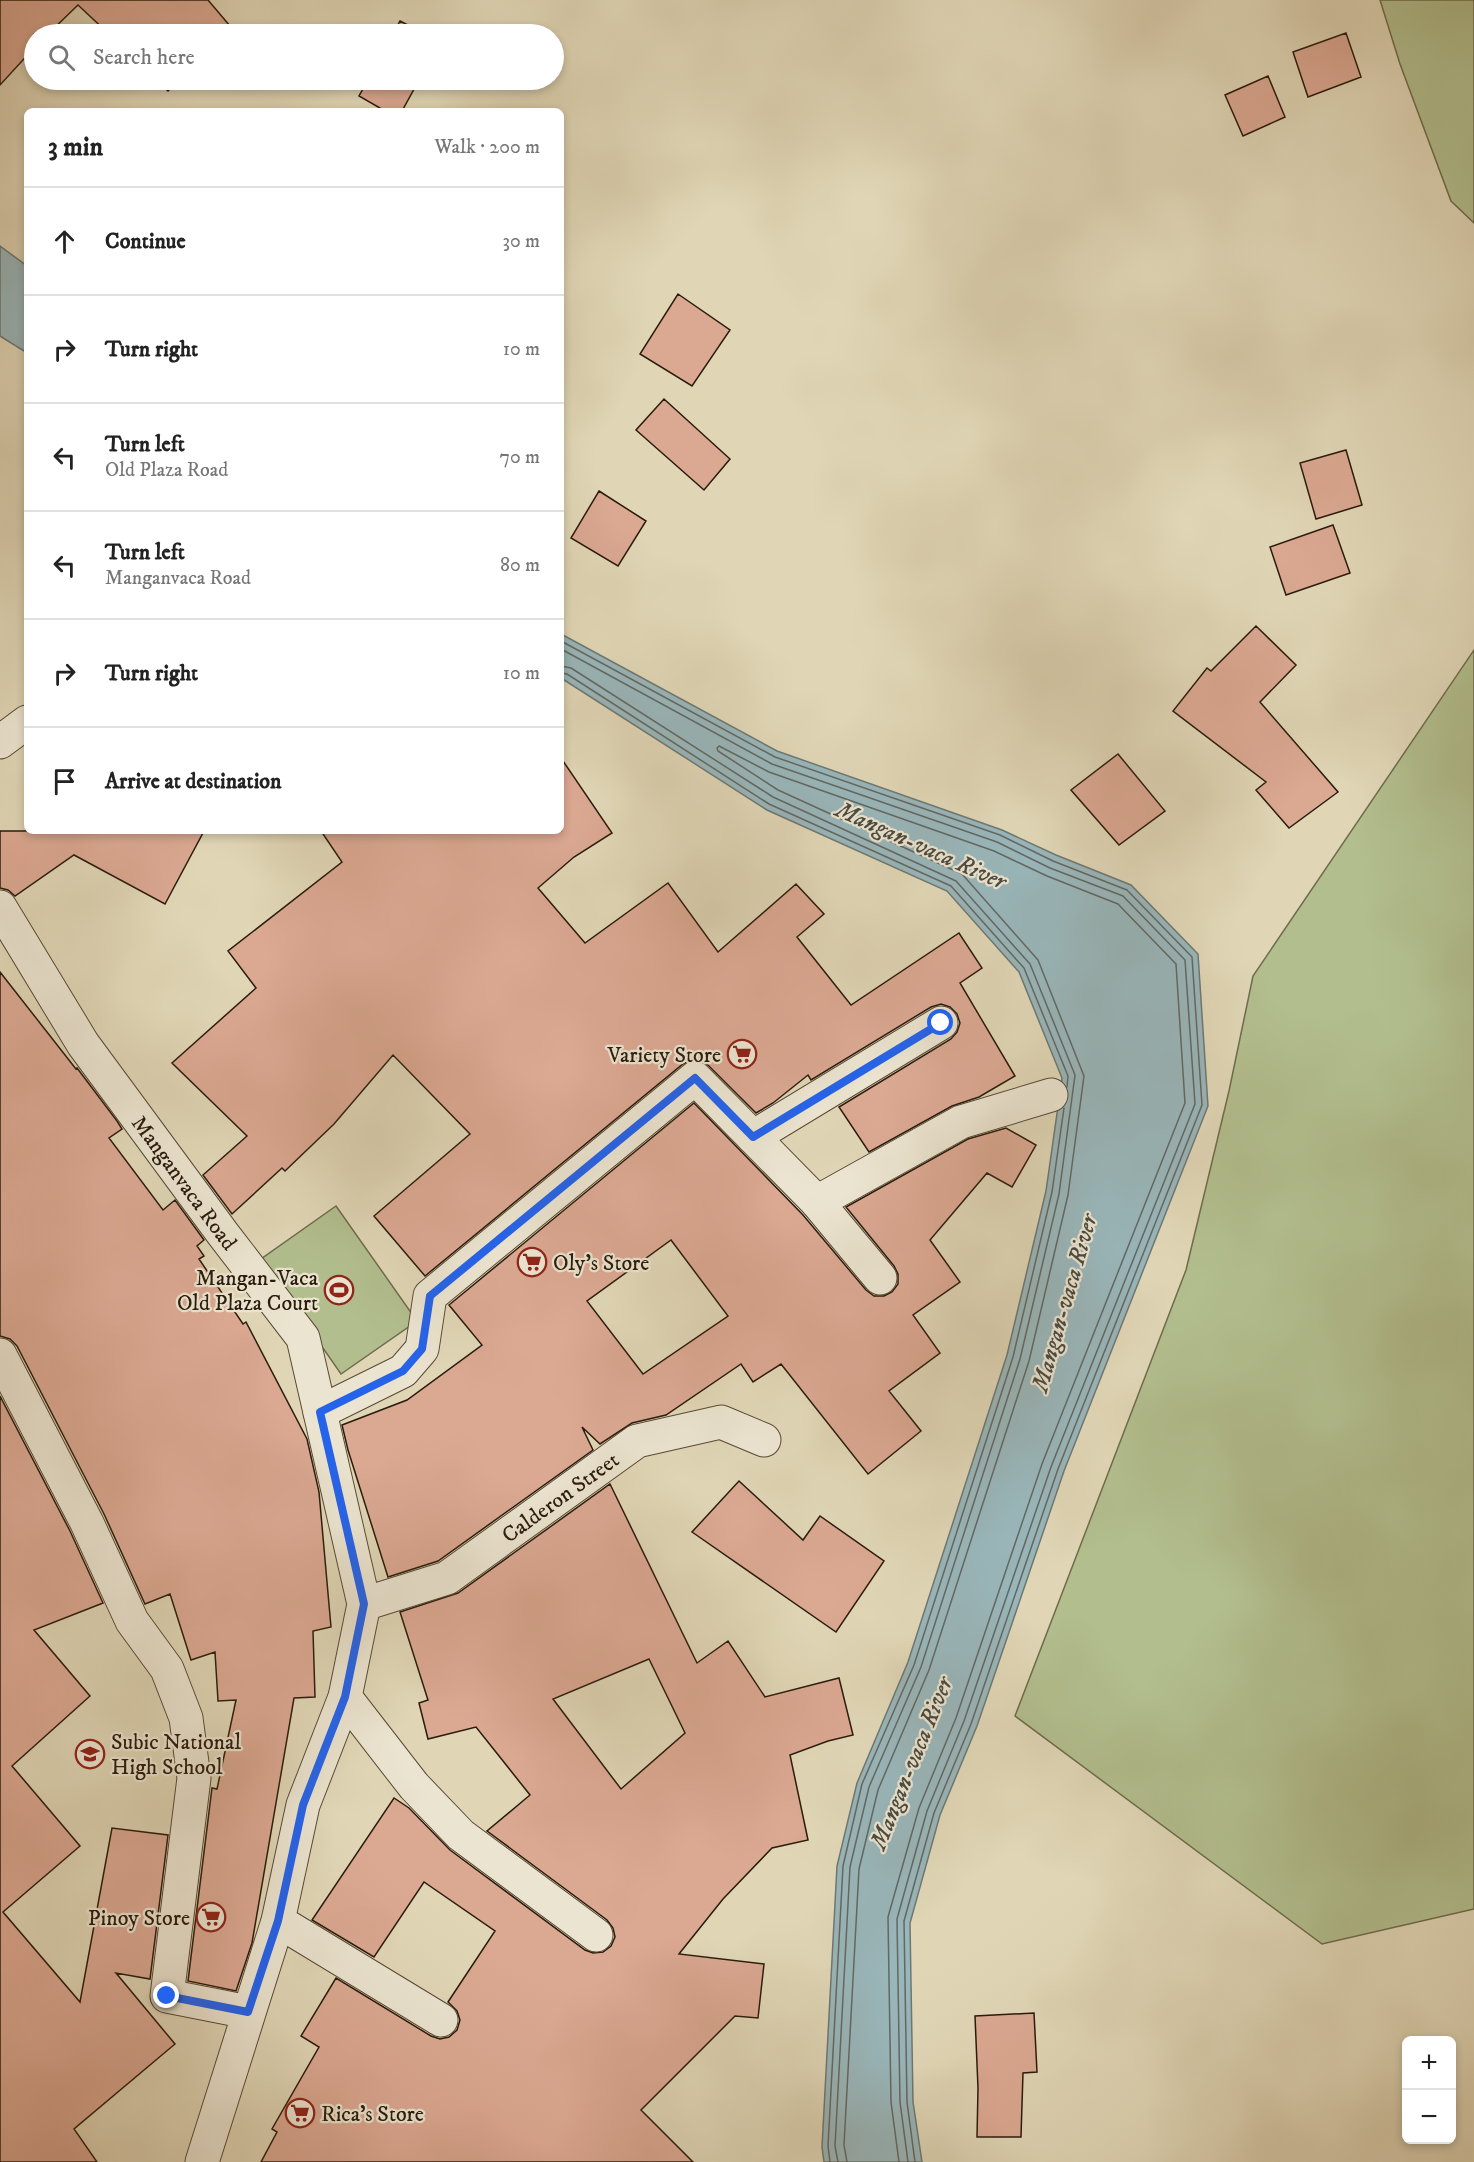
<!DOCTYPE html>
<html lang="en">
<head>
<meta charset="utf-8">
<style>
  body { margin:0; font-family:"IM FELL DW Pica",serif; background:#f2f2f2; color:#222 }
  .controls { position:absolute; right:18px; bottom:18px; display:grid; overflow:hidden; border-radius:9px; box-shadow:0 3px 9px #0003 }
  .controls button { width:54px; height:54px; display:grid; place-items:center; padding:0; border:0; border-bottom:2px solid #e0e0e0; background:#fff; color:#222; font:30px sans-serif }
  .stop { position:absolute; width:18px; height:18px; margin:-14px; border:4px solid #2563eb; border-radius:50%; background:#fff }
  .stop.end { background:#2563eb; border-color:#fff; box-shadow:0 2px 6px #0008 }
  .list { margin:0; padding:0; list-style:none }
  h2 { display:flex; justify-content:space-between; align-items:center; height:78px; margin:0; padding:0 24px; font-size:26px }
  h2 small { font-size:20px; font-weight:400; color:#767676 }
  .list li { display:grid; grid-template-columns:39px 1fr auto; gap:18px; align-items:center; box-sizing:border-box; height:108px; padding:0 24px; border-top:2px solid #e0e0e0 }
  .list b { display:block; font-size:22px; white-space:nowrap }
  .list p { margin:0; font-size:20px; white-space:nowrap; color:#767676 }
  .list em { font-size:20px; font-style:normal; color:#767676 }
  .icon { flex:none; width:33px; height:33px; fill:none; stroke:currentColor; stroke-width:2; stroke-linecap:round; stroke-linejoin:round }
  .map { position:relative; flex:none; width:1474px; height:2162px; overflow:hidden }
  .search { position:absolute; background:#fff; box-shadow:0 3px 9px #0003; left:24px; top:24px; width:540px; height:66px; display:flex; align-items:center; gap:15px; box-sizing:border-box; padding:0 21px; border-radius:33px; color:#767676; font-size:22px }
  .panel { position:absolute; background:#fff; box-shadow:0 3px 9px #0003; left:24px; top:108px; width:540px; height:726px; border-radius:9px }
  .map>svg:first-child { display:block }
</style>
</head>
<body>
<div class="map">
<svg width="1474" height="2162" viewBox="0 0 1474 2162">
  <rect width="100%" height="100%" fill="#e0d6b6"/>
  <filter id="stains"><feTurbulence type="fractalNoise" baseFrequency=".00333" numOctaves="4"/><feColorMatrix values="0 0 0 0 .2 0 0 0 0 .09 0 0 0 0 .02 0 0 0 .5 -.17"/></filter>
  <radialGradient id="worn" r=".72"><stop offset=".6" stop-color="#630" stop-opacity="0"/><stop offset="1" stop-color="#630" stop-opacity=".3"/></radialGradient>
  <path fill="#b2be8e" stroke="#6e6c4d" stroke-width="1.5" d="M 1380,0 L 1474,0 L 1474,223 L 1451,201 L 1400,64 Z
    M 1474,650 L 1474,1909 L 1322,1944 L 1015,1716 L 1186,1270 L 1229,1091 L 1253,976 Z
    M 336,1206 L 417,1321 L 341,1374 L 261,1259 Z"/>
  <path fill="#99b6ba" stroke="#6d7874" stroke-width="1.5" d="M 0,246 L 27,266 L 27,353 L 0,336 Z
    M 561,634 L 777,751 L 1002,830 L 1056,855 L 1131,885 L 1198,954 L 1208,1106 L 1064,1471 L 977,1726 L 940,1815 L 910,1923 L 913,2102 L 922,2162 L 824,2162 L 822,2147 L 837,1866 L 857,1783 L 908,1662 L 1007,1355 L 1046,1191 L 1062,1078 L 1019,972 L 947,891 L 767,810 L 561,678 Z"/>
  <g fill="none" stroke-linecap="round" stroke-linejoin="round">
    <path stroke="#626863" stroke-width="1.5" d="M 561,641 L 775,757 L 1000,835 L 1053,861 L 1127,890 L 1192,957 L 1202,1105 L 1058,1469 L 971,1724 L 934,1813 L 904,1921 L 907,2102 L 915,2162
      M 561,649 L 772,764 L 997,842 L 1050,868 L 1123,896 L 1185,960 L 1195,1104 L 1051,1467 L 964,1721 L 927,1811 L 897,1919 L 900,2102 L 908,2162
      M 561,666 L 571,668 L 773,797 L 956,881 L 1030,964 L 1075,1075 L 1059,1194 L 1020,1359 L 921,1667 L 869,1787 L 850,1867 L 835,2146 L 838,2162
      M 561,673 L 567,674 L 769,804 L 951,886 L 1024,968 L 1068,1076 L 1067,1087
      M 830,2162 L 828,2146 L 843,1866 L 862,1784 L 914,1665 L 1013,1357 L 1052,1192 L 1064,1108
      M 847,2162 L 844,2145 L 859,1869 L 878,1790 L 929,1670 L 1029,1361 L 1068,1195 L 1084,1076 L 1038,960 L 962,874 L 778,790 L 718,751 L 717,748 L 719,746 L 769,772 L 994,851 L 1047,876 L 1118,904 L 1176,964 L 1185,1103 L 1042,1464 L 956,1718 L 919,1808 L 888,1917 L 891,2102 L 899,2162"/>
  </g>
  <path fill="#dba892" stroke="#2a1b0c" stroke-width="1.5" fill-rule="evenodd" d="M 0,0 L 208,0 L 230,26 L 221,34 L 109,34 L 78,5 L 48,34 L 34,34 L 34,48 L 0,85 Z
    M 400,21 L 425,34 L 393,34 Z
    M 1346,33 L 1361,77 L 1308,97 L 1293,52 Z
    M 1268,76 L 1285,117 L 1243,136 L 1225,95 Z
    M 156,80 L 179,80 L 168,91 Z
    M 368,80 L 419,80 L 402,111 L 385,111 L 359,96 Z
    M 678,294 L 730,330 L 692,386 L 640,354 Z
    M 664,399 L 730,459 L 704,490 L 636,430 Z
    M 1346,450 L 1362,505 L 1316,519 L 1300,463 Z
    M 599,491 L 646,521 L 618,566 L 571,538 Z
    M 1333,525 L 1350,573 L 1286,595 L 1270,547 Z
    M 1256,626 L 1296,665 L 1260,702 L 1338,792 L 1289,828 L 1256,790 L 1266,782 L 1173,711 L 1207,668 L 1211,671 Z
    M 1118,754 L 1165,811 L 1119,845 L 1071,790 Z
    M 561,758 L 612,833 L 574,857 L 538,888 L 585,943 L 668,883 L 718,952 L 796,884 L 824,914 L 797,937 L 851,1005 L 959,933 L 982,968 L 960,983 L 1015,1076 L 979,1097 L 952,1106 L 869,1152 L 839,1107 L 951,1039 L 957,1032 L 960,1023 L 957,1014 L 950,1007 L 941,1004 L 931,1007 L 811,1080 L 808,1075 L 773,1103 L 756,1113 L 708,1065 L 700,1060 L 691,1060 L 683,1064 L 425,1276 L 374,1216 L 470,1134 L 393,1055 L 334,1124 L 285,1171 L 282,1168 L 232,1214 L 203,1175 L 247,1136 L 172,1063 L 256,988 L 228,951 L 342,862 L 321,831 L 561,831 Z
    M 0,831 L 204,831 L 165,904 L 74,855 L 15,896 L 8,890 L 0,888 Z
    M 0,972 L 76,1069 L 77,1068 L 117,1121 L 122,1129 L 109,1138 L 163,1210 L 175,1200 L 204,1240 L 197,1246 L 204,1256 L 199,1259 L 243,1324 L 246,1322 L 307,1439 L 319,1492 L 331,1627 L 313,1631 L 315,1697 L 294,1698 L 252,1943 L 236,1991 L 188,1981 L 212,1788 L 217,1789 L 236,1700 L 218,1701 L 215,1652 L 191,1660 L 170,1594 L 145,1604 L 104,1514 L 17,1346 L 10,1339 L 0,1336 Z
    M 694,1103 L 803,1215 L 866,1290 L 874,1296 L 884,1296 L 892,1292 L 898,1284 L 898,1274 L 894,1266 L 846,1207 L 968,1139 L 1006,1128 L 1036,1145 L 1012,1187 L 987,1173 L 930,1240 L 960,1282 L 913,1315 L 940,1353 L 889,1391 L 921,1431 L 868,1474 L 781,1364 L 753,1382 L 741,1364 L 666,1415 L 632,1423 L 600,1444 L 582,1427 L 593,1450 L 438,1561 L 388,1577 L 348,1450 L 342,1425 L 407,1400 L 482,1345 L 449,1305 ZM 671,1240 L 728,1316 L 643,1374 L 587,1301 Z
    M 0,1396 L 70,1531 L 103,1603 L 34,1630 L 90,1696 L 12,1766 L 80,1846 L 3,1912 L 80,2002 L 112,1828 L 168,1835 L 150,1979 L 116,1973 L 175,2044 L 74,2129 L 97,2162 L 0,2162 Z
    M 739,1481 L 803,1540 L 820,1516 L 884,1561 L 836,1632 L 692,1532 Z
    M 610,1484 L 697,1663 L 728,1641 L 765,1697 L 839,1678 L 853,1735 L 828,1741 L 790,1755 L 808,1840 L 772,1848 L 723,1899 L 679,1954 L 764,1964 L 758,2018 L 735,2016 L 641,2110 L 693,2162 L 261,2162 L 277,2132 L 272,2129 L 319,2047 L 301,2036 L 336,1978 L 431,2036 L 440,2039 L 449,2037 L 457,2030 L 460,2020 L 457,2011 L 448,2002 L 495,1931 L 424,1882 L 374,1957 L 312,1920 L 394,1798 L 409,1808 L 450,1850 L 585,1950 L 593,1953 L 603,1952 L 611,1946 L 615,1937 L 613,1928 L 607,1920 L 487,1831 L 530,1795 L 476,1727 L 428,1739 L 419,1703 L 428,1700 L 400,1612 L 458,1593 ZM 649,1659 L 685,1733 L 621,1789 L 553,1699 Z
    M 1034,2013 L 1037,2072 L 1023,2073 L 1021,2137 L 977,2137 L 978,2088 L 975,2016 Z"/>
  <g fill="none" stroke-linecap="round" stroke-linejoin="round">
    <g stroke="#584a36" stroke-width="35">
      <g id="minor">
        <path d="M 0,742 L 27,722"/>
        <path id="s1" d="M 0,907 L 83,1044 L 223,1234 L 303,1338 L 364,1604 L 345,1697 L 303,1805 L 278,1921 L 202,2162"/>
        <path d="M 753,1137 L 941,1023"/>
        <path d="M 817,1202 L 961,1122 L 1051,1095"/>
        <path d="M 0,1355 L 87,1523 L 132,1621 L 167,1669 L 186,1718 L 194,1778 L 167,1996 L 248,2012"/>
        <path d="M 320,1412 L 403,1371 L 422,1349 L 430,1296 L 695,1078 L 817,1202 L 880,1278"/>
        <path id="s2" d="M 364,1604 L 447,1578 L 637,1441 L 721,1422 L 764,1440"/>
        <path d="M 345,1697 L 414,1786 L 461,1835 L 596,1935"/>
        <path d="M 278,1921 L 441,2020"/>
      </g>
    </g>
    <use href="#minor" stroke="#ebe4d0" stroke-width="33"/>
  </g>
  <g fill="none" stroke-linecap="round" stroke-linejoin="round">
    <path stroke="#2563eb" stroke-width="8" d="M 167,1996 L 248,2012 L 278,1921 L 303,1805 L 345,1697 L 364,1604 L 320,1412 L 403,1371 L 422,1349 L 430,1296 L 695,1078 L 753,1137 L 941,1023"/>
  </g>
  <defs>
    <g id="supermarket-ring" transform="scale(1.5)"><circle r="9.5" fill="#ebe4d0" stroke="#8f2418" stroke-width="1.5"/><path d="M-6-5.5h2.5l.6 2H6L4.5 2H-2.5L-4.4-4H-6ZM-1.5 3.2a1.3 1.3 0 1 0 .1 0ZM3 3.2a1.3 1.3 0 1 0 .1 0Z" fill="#8f2418"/></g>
    <g id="stadium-ring" transform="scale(1.5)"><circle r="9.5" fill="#ebe4d0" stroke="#8f2418" stroke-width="1.5"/><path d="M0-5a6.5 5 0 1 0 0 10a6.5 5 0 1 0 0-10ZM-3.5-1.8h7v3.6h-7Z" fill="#8f2418"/></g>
    <g id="school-ring" transform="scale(1.5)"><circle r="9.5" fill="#ebe4d0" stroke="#8f2418" stroke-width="1.5"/><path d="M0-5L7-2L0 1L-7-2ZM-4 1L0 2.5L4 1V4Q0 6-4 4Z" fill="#8f2418"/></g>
  </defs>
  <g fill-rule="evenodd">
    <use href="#supermarket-ring" x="742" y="1054"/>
    <use href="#supermarket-ring" x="532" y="1262"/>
    <use href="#stadium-ring" x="339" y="1290"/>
    <use href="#school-ring" x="90" y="1754"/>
    <use href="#supermarket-ring" x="211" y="1917"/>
    <use href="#supermarket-ring" x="300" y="2113"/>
  </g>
  <g text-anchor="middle" stroke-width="4.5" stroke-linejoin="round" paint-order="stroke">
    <g font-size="22" fill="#2a1b0c" stroke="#ebe4d0" text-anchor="end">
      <text x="721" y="1062">Variety Store</text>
      <text x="553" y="1270" text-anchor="start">Oly's Store</text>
      <text x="318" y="1285">Mangan-Vaca<tspan x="318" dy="25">Old Plaza Court</tspan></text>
      <text x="111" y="1749" text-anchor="start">Subic National<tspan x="111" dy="25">High School</tspan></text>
      <text x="190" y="1925">Pinoy Store</text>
      <text x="321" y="2121" text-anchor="start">Rica's Store</text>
    </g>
    <g font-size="22" fill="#2a1b0c" stroke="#ebe4d0">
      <text dy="8" stroke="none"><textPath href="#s1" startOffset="332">Manganvaca Road</textPath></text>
      <text dy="8" stroke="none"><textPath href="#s2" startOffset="226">Calderon Street</textPath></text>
    </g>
    <g font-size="24" font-style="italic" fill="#4b4a40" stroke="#ebe4d0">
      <text transform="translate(921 845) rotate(24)" y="8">Mangan-vaca River</text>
      <text transform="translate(1064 1303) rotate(-74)" y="8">Mangan-vaca River</text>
      <text transform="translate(911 1763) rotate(-68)" y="8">Mangan-vaca River</text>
    </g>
  </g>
  <rect width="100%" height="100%" filter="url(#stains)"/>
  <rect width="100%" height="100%" fill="url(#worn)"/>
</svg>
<div class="controls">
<button>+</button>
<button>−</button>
</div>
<div class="stop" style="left:941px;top:1023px"></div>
<div class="stop end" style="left:167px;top:1996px"></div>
<div class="search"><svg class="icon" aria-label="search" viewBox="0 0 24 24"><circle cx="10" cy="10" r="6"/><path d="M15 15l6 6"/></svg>Search here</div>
<section class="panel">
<h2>3 min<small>Walk · 200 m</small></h2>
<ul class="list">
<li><svg class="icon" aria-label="ahead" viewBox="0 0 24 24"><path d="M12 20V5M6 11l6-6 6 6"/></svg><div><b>Continue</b></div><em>30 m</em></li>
<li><svg class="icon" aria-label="right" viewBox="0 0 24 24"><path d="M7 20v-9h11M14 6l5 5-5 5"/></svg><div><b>Turn right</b></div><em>10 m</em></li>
<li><svg class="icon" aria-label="left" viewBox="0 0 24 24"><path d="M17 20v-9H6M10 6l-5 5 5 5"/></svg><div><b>Turn left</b><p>Old Plaza Road</p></div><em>70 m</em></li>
<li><svg class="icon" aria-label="left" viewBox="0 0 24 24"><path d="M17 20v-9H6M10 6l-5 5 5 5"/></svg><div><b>Turn left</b><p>Manganvaca Road</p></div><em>80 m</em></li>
<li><svg class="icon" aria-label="right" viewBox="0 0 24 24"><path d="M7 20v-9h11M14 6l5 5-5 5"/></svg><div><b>Turn right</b></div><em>10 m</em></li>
<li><svg class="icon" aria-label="arrive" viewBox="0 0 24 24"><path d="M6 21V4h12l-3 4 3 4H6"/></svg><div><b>Arrive at destination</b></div></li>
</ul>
</section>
</div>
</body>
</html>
